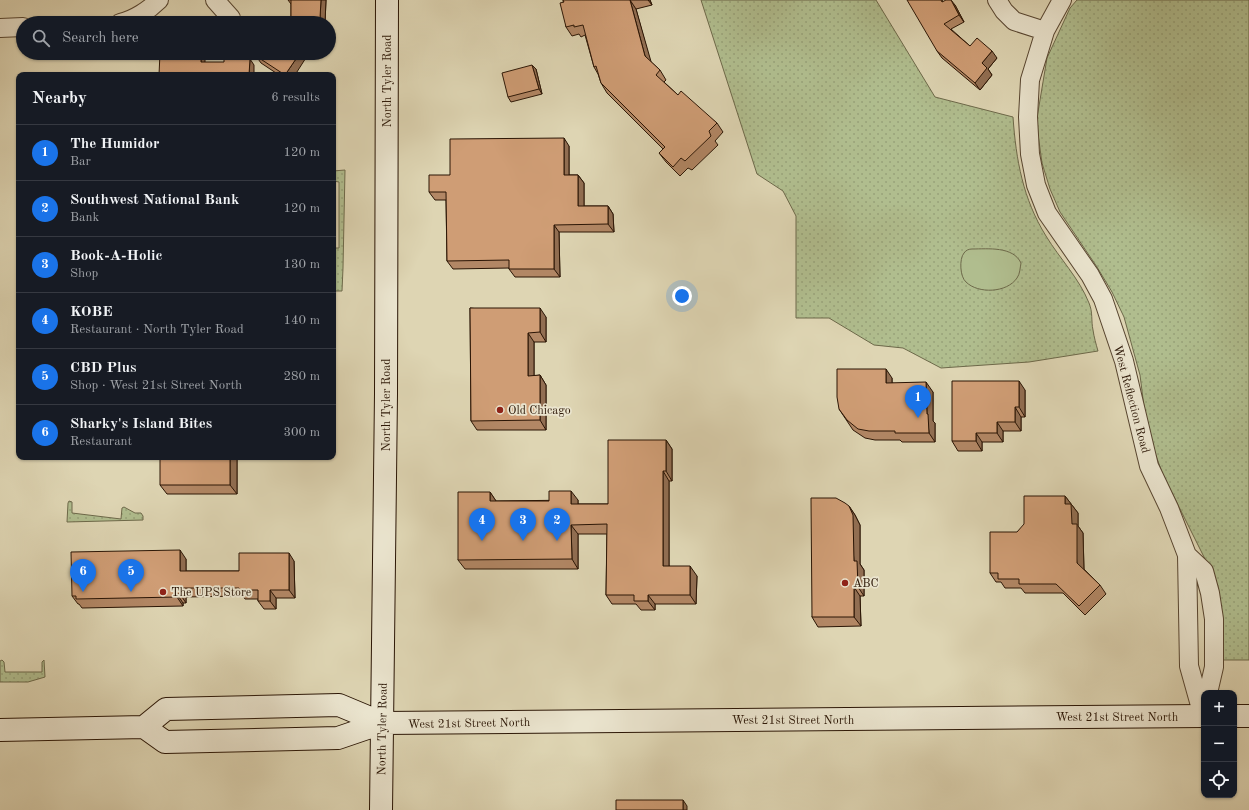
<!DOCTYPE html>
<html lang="en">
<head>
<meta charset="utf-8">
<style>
  body { margin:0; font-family:"Old Standard TT",serif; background:#242831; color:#f1f3f6 }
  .controls { position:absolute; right:12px; bottom:12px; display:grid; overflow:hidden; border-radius:8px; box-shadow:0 1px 3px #0004 }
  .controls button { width:36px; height:36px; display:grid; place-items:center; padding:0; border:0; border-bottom:1px solid #363941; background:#171b24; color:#f1f3f6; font:20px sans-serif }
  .you { position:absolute; left:682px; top:296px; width:14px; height:14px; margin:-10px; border:3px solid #fff; border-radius:50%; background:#1a73e8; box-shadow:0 0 0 6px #1a73e833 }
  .badge { display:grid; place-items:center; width:26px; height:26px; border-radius:50%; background:#1a73e8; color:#fff; font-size:13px; font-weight:700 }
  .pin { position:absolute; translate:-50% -33px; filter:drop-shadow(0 1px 2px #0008) }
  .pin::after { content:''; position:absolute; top:21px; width:14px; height:12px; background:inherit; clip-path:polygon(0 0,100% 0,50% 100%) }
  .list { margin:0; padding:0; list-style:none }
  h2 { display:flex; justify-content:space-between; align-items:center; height:52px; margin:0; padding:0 16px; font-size:17px }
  h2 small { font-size:13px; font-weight:400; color:#9ea1a6 }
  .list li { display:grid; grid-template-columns:26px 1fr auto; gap:12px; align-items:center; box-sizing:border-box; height:56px; padding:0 16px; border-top:1px solid #363941 }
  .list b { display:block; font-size:15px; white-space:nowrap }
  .list p { margin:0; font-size:13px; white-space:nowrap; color:#9ea1a6 }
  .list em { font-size:13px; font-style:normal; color:#9ea1a6 }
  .icon { flex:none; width:22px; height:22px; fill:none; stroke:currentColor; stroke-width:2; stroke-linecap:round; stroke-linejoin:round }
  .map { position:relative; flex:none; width:1249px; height:810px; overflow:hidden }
  .search { position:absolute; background:#171b24; box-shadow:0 1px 3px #0004; left:16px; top:16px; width:320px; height:44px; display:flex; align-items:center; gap:10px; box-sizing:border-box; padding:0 14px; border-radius:22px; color:#9ea1a6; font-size:15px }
  .panel { position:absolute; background:#171b24; box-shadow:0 1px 3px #0004; left:16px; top:72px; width:320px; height:388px; border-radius:8px }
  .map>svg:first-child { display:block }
</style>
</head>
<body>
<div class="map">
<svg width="1249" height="810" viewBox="0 0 1249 810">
  <defs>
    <pattern id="grass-dots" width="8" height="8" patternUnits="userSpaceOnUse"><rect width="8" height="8" fill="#b0bd8e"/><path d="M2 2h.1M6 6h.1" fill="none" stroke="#98a279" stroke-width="1.8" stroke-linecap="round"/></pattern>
  </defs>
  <rect width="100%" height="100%" fill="#ded5b3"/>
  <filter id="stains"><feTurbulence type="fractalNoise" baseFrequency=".005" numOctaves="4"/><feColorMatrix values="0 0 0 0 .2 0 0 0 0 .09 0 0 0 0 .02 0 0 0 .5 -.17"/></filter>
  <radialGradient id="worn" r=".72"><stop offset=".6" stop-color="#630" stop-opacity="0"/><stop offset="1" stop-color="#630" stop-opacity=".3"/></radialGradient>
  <path fill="url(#grass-dots)" stroke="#6d694a" d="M 701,0 L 876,0 L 935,97 L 1013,117 C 1016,160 1023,199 1046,236 C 1060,259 1079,278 1089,303 C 1093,312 1091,321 1093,330 C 1094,337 1096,344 1098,351 L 1029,362 L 941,368 L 903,348 L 874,345 L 829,318 L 796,318 L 796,216 L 783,191 L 757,174 Z
    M 1077,0 L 1249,0 L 1249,660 L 1223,660 L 1209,567 L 1163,475 L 1155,453 L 1144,407 L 1140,375 L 1124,317 L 1112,292 L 1097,267 L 1060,212 L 1050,189 L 1042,163 L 1038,134 L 1037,118 L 1047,58 L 1070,8 Z
    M 345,170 L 343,268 L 342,291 L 333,291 L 333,248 L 339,248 L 339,182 L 333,181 L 333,171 Z
    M 69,501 L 72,502 L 72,513 L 121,519 L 122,508 L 124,507 L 135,513 L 141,513 L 143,516 L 143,520 L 67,522 L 68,503 Z
    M 2,660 L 4,662 L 5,672 L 42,672 L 42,662 L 44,660 L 45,677 L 28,682 L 0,682 L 0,661 Z"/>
  <path fill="#b0bd8e" stroke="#6d694a" d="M 972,249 C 988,249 1013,246 1021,263 C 1020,268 1020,274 1017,278 C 1007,293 978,294 966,282 C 960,277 959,259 964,253 C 966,250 969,249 972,249 Z"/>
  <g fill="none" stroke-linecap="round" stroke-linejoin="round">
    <g stroke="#574530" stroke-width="20">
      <path id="minor" d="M 215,0 L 231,18
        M 997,0 L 1004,11 L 1014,21 L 1045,31
        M 1062,0 L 1045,31 L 1030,80 L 1028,117 L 1030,154 L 1036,185 L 1047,213 L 1090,275 L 1103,299 L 1124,361 L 1149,466 L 1169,508 L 1187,555
        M 120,23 C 134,20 149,10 159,0
        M 0,28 L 23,27
        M 1203,716 L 1189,666 L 1187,555 L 1204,571 L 1210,593 L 1214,619 L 1214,667 L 1208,693"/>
    </g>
    <g stroke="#2a1505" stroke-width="24">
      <path id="secondary" d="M 1234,716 L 1249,716
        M 144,727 L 166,709 L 339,705 L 382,723
        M 0,730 L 144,727 L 165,742 L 338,738 L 382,723 L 1204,716
        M 381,810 L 386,394 L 387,0"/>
    </g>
    <use href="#minor" stroke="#eae4ce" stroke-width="18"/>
    <use href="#secondary" stroke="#eae4ce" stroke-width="22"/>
  </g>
  <path fill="#b28765" stroke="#2a1505" d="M 288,0 L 326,0 L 325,23 L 295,23 L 291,17 L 291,4 Z
    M 563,0 L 650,0 L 652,5 L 636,9 L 650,61 L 660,70 L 666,80 L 664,82 L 678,95 L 717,123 L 723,132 L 715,141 L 718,145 L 692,170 L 688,168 L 680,176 L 666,162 L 659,153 L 663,149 L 607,93 L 601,83 L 598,74 L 594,67 L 585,35 L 581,37 L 579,34 L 572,36 L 566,27 Z
    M 942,0 L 943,2 L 955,5 L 964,22 L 951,29 L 970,46 L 997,58 L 988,69 L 992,75 L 980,90 L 942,58 L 937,51 Z
    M 256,56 L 295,75 L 279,75 L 261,63 Z
    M 532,65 L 536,69 L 542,94 L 511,102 L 508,97 Z
    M 569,146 L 569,175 L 578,175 L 584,183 L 584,206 L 608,206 L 613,214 L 614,232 L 559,232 L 560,277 L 515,277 L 509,269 L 509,268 L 453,269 L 447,261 L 446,200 L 435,200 L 429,192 L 450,175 Z
    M 470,308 L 546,317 L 546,342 L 534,342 L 534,376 L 540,375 L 546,385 L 546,430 L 477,430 L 471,421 Z
    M 892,378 L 892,383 L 933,392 L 933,421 L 935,423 L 935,442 L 902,442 L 900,440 L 875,440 L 865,438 L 853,430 L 839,409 Z
    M 1025,390 L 1025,417 L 1021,417 L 1021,431 L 1003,431 L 1003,442 L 982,442 L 982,451 L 958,451 L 952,441 Z
    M 666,440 L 672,449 L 672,481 L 669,481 L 669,566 L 697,576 L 696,604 L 655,604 L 655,610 L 641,610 L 636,604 L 612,604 L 606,595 L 607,534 L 578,534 L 578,569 L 465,569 L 458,560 L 490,492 L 496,501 L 578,500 L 578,504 L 608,504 Z
    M 237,457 L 237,494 L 167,494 L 160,485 Z
    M 1065,496 L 1078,513 L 1078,526 L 1083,533 L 1084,569 L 1100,585 L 1106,594 L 1085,615 L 1063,593 L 1025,593 L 1021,588 L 1005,588 L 1001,582 L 996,582 L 990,573 L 1017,532 Z
    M 849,506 L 855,515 L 860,525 L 860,564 L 864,570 L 864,596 L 860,596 L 861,626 L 818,627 L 812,617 Z
    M 186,559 L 186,571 L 239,571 L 294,561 L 295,598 L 276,598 L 276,609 L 264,609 L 258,601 L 258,599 L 245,599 L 243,596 L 186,597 L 186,603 L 183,603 L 183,606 L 82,608 L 79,604 L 78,604 L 72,596 Z"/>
  <path fill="#916e52" stroke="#2a1505" d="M 321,0 L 326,0 L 325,23 L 324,23 L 320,18 Z
    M 630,0 L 636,9 L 652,65 L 645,56 Z
    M 648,0 L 650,0 L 652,5 Z
    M 951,0 L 955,5 L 964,22 L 959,15 Z
    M 992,51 L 997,58 L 988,69 L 992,75 L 980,90 L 975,83 L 982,63 Z
    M 201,53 L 205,59 L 205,68 L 201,62 Z
    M 300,53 L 309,53 L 295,75 L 285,75 Z
    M 250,59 L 254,65 L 254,75 L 249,75 Z
    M 532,65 L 536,69 L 542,94 L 539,89 Z
    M 564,138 L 569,146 L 569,183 L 564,175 Z
    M 578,175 L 584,183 L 584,214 L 578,206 Z
    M 608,206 L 613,214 L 614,232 L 608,224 Z
    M 554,225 L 559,232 L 560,277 L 554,269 Z
    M 540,308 L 546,317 L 546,342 L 540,332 Z
    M 528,333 L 534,342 L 534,385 L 528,376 Z
    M 886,369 L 892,378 L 892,392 L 886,383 Z
    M 540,375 L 546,385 L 546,430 L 540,420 Z
    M 1019,381 L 1025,390 L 1025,417 L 1019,407 Z
    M 926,382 L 933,392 L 933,421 L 935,423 L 935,442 L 929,433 L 927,414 Z
    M 1015,407 L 1021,417 L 1021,431 L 1015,422 Z
    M 997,422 L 1003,431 L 1003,442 L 997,433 Z
    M 976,433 L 982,442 L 982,451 L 976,441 Z
    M 666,440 L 672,449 L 672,481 L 666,471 Z
    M 230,457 L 237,457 L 237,494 L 230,485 Z
    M 663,471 L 669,481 L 669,576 L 663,566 Z
    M 571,491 L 578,500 L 578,513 L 571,504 Z
    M 490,492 L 496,501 L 496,511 L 490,501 Z
    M 1065,496 L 1078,513 L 1078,526 L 1083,533 L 1084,572 L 1077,563 L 1072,524 L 1065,504 Z
    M 849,506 L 855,515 L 860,525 L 860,564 L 864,570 L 864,596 L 858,587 L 854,561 Z
    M 571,525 L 578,534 L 578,569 L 572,559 Z
    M 180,550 L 186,559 L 186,580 L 180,571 Z
    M 289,553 L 294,561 L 295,598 L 289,590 Z
    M 690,566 L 697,576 L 696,604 L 690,595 Z
    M 854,587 L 860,596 L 861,626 L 854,617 Z
    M 180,588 L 186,597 L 186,603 L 180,594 Z
    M 270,590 L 276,598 L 276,609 L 270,601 Z
    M 177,594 L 183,603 L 183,606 L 177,597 Z
    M 648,595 L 655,604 L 655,610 L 648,601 Z
    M 683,800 L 687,806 L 687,810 L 683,810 Z"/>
  <path fill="#cf9d75" stroke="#2a1505" d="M 291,0 L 321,0 L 320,18 L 291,17 Z
    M 563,0 L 630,0 L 645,56 L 660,70 L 656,75 L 678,95 L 681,91 L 717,123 L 709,131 L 711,136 L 685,161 L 681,158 L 673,167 L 659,153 L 665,147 L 601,83 L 596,66 L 594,67 L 583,25 L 574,27 L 574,25 L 566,27 L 560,3 L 564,2 Z
    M 907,0 L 941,0 L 942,2 L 946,0 L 951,0 L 959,15 L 944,24 L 970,46 L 977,38 L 992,51 L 982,63 L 987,68 L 975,83 L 937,51 Z
    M 160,53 L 201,53 L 201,62 L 224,62 L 224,58 L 250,59 L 249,75 L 159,75 Z
    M 258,53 L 300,53 L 285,75 L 256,56 Z
    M 532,65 L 539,89 L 508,97 L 502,73 Z
    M 564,138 L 564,175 L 578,175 L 578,206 L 608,206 L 608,224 L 554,225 L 554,269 L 509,269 L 509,260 L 447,261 L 446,192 L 429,192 L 429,175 L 450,175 L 450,139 Z
    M 470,308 L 540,308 L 540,332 L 528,333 L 528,376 L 540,375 L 540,420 L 471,421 Z
    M 837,369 L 886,369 L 886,383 L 926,382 L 927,414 L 928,414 L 929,433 L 895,433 L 895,431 L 869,431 L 858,429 L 847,420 L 839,409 L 837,397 Z
    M 952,381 L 1019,381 L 1019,407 L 1015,407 L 1015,422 L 997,422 L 997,433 L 976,433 L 976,441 L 952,441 Z
    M 608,440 L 666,440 L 666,471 L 663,471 L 663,566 L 690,566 L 690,595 L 648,595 L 648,601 L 634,601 L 634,595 L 606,595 L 607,524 L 571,525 L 572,559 L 458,560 L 458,492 L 490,492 L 490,501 L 549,501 L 549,491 L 571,491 L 571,504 L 608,504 Z
    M 160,457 L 230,457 L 230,485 L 160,485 Z
    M 1024,496 L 1065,496 L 1065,504 L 1071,504 L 1072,524 L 1077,524 L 1077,563 L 1100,585 L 1079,606 L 1056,584 L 1019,584 L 1019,579 L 998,579 L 998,573 L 990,573 L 990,532 L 1017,532 L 1024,524 Z
    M 811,498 L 836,498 L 845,503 L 849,506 L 853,515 L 854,561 L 857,561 L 858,587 L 854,587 L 854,617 L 812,617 Z
    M 180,550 L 180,571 L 239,571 L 239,553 L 289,553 L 289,590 L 270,590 L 270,601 L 258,601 L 258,590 L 239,590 L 239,588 L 180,588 L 180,594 L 177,594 L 177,597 L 76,599 L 76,596 L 72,596 L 71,552 Z
    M 616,800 L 683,800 L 683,810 L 616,810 Z"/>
  <g fill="#8f2418" stroke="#eae4ce" stroke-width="1.5">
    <circle cx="500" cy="410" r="4"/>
    <circle cx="845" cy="583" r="4"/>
    <circle cx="163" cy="592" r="4"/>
  </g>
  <g text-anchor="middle" stroke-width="3.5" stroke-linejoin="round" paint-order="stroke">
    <g font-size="12" fill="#2a1505" stroke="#eae4ce">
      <text transform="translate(387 81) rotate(-90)" y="4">North Tyler Road</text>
      <text transform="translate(1132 399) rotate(75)" y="4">West Reflection Road</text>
      <text transform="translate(386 405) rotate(-90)" y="4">North Tyler Road</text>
      <text x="1117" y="721">West 21st Street North</text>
      <text x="793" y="724">West 21st Street North</text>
      <text transform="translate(469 723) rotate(-1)" y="4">West 21st Street North</text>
      <text transform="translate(382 729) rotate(-89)" y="4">North Tyler Road</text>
    </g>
    <g font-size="12" fill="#2a1505" stroke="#eae4ce" text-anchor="start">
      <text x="508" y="414">Old Chicago</text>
      <text x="853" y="587">ABC</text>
      <text x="171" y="596">The UPS Store</text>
    </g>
  </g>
  <rect width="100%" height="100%" filter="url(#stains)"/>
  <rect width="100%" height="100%" fill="url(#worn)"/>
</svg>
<div class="controls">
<button>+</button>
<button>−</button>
<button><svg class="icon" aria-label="locate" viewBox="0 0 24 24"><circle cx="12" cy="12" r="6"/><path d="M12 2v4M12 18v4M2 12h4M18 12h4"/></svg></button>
</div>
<div class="you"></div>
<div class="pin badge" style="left:918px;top:418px">1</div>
<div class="pin badge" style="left:557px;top:541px">2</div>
<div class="pin badge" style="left:523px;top:541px">3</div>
<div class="pin badge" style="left:482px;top:541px">4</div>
<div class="pin badge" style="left:131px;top:592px">5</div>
<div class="pin badge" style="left:83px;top:592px">6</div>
<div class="search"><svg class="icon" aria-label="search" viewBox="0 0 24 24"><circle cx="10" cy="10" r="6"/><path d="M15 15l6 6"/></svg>Search here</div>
<section class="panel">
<h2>Nearby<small>6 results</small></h2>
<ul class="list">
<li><span class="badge">1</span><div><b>The Humidor</b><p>Bar</p></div><em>120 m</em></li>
<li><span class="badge">2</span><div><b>Southwest National Bank</b><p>Bank</p></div><em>120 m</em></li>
<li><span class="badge">3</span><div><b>Book-A-Holic</b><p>Shop</p></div><em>130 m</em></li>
<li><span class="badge">4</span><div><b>KOBE</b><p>Restaurant · North Tyler Road</p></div><em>140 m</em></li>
<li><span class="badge">5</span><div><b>CBD Plus</b><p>Shop · West 21st Street North</p></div><em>280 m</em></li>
<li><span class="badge">6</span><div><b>Sharky's Island Bites</b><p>Restaurant</p></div><em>300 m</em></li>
</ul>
</section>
</div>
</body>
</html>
